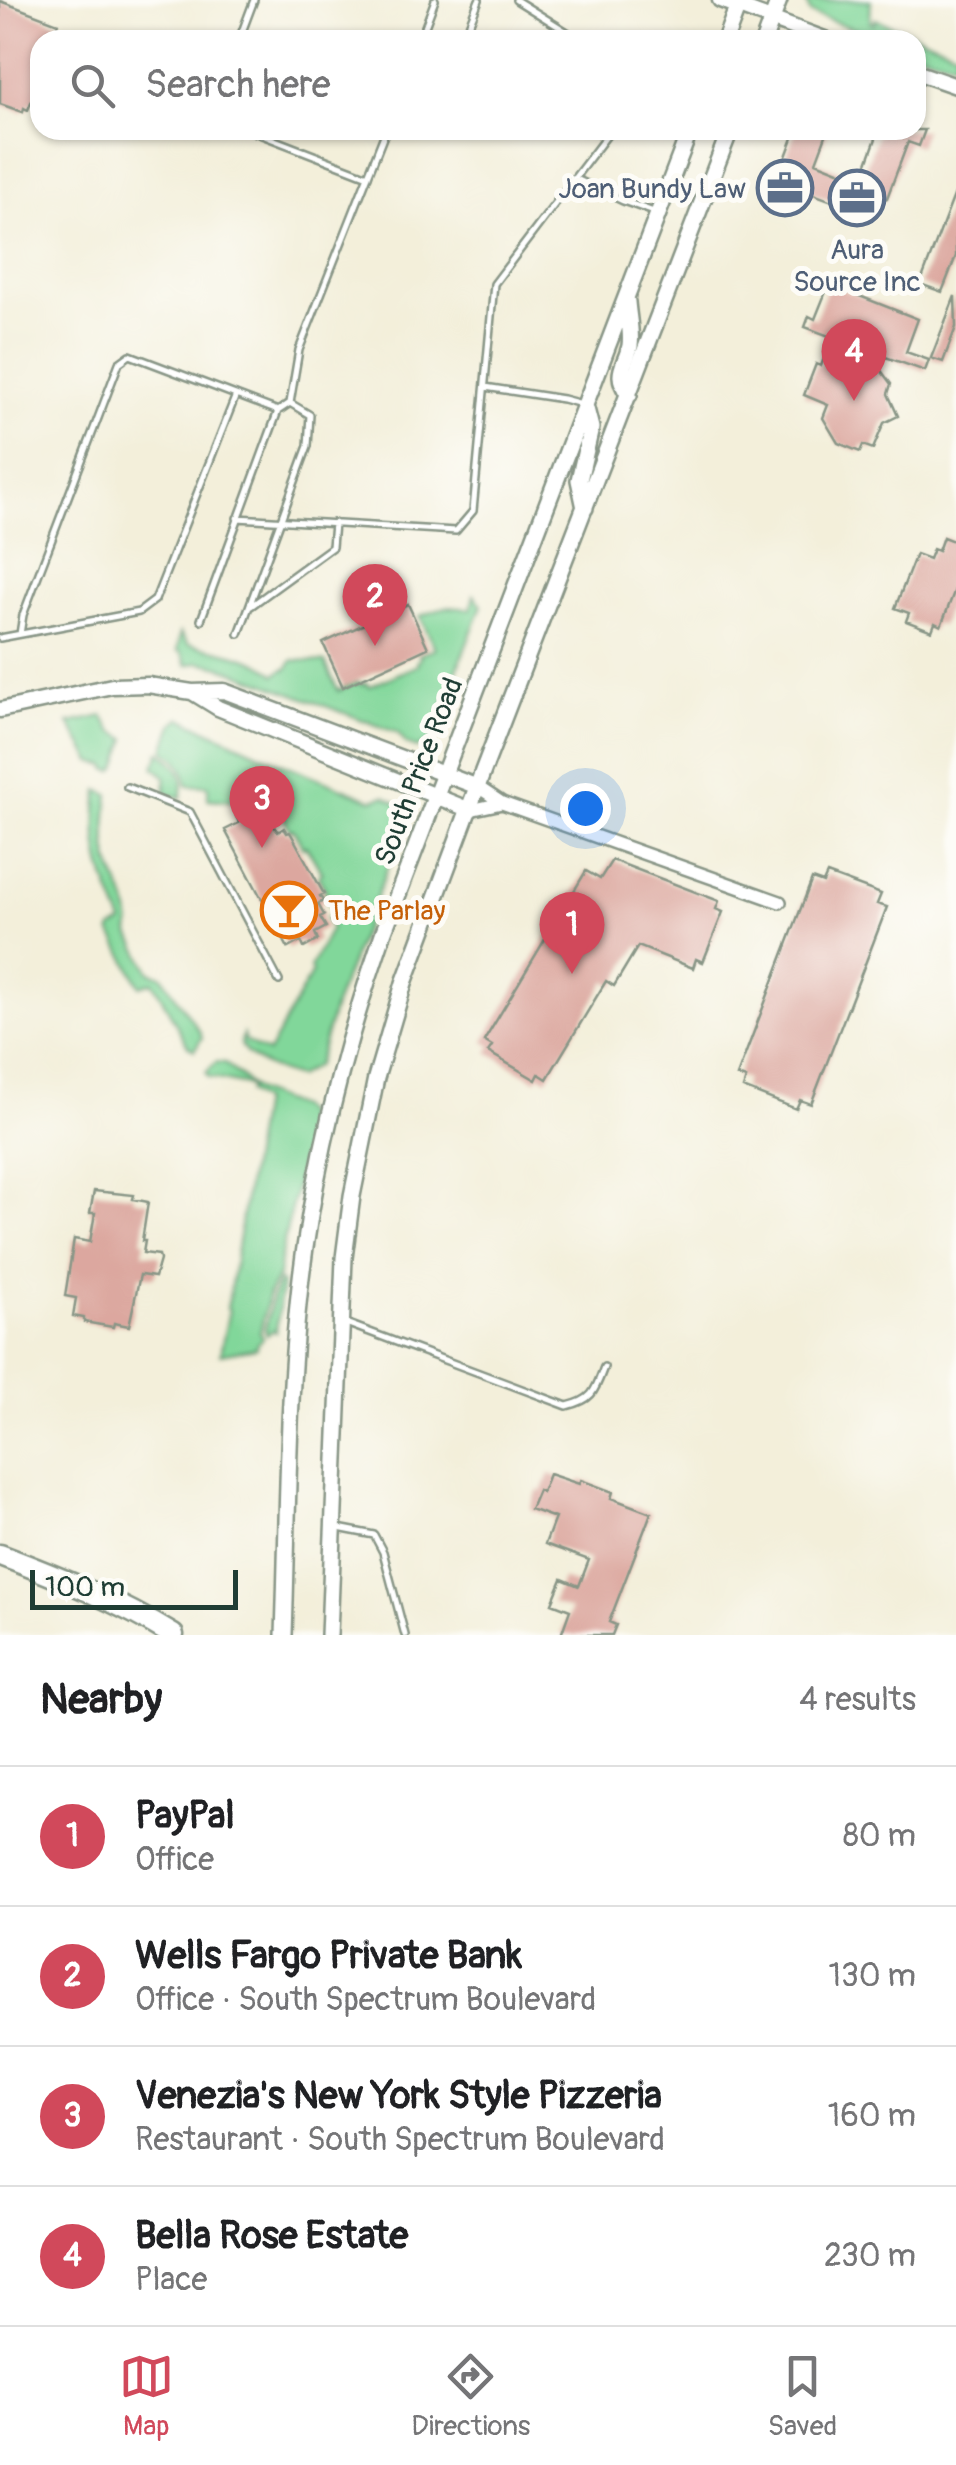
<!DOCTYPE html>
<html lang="en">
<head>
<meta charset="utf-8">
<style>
  body { margin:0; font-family:Pangolin,sans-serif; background:#f2f2f2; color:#202124 }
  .scale { position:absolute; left:30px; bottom:25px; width:208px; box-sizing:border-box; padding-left:10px; border:5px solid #1f3d34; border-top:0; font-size:28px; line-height:35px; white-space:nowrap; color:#1f3d34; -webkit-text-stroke:8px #fdfcf7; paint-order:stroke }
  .you { position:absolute; left:585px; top:808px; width:35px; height:35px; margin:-25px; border:8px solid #fff; border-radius:50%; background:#1a73e8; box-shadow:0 0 0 15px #1a73e833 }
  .badge { display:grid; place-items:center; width:65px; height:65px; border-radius:50%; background:#d1495b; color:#fff; font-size:32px; font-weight:700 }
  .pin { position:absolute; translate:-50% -82px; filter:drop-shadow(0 2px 5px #0008) }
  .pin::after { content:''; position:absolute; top:52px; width:35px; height:30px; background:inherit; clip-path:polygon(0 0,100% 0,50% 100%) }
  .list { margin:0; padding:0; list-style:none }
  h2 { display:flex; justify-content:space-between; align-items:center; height:130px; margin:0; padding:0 40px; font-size:42px }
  h2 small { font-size:32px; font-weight:400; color:#757577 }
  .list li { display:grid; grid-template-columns:65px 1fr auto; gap:30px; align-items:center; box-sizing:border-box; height:140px; padding:0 40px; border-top:2px solid #e0e0e0 }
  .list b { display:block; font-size:38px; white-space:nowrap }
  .list p { margin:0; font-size:32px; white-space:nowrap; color:#757577 }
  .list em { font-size:32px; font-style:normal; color:#757577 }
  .icon { flex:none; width:55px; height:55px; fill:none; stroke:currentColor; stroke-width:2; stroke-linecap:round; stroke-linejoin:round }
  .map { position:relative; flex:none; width:956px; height:1635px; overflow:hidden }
  .search { position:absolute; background:#fff; box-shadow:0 2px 8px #0004; left:30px; right:30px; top:30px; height:110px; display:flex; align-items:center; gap:25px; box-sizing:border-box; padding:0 35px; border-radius:30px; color:#757577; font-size:38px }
  .sheet { height:690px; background:#fff }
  nav { display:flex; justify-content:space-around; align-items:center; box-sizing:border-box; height:140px; border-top:2px solid #e0e0e0; background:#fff; font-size:28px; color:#757577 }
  nav a { display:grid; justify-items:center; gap:5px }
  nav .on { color:#d1495b }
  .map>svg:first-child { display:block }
</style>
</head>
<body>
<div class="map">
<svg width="956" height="1635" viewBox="0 0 956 1635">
  <rect width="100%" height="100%" fill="#fdfcf7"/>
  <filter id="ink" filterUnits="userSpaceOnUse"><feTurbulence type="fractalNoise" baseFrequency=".01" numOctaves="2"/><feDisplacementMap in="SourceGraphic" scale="20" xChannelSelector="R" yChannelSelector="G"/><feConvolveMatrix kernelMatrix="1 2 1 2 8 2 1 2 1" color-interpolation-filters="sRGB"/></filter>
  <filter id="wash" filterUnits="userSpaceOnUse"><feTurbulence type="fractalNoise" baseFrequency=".0048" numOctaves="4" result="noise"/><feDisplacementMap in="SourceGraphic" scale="40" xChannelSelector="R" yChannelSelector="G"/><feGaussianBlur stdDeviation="2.25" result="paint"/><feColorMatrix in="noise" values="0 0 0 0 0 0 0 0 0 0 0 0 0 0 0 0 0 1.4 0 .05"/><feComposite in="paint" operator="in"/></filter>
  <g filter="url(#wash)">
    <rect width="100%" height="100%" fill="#f3efda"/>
    <path fill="#81d79a" stroke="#508a67" stroke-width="2.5" d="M 871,0 L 870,22 L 874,24 L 875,19 L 956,51 L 956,60 L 953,62 L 916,52 L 916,40 L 884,40 L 810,13 L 806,1 Z
      M 474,595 L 482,605 L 431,737 L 429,741 L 417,748 L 406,744 L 398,733 L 221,667 L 199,662 L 187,665 L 181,652 L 177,651 L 180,633 L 188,644 C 211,649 260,657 275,675 L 284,669 L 286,670 L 293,660 L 325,662 L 338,691 L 359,682 L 361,685 L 366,683 L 369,687 L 418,665 L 417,661 L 421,659 L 419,655 L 435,648 L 420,616 L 447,607 L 471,609 Z
      M 103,716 L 112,731 L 127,739 L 117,768 L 113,771 L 107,769 L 107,766 L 92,762 L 69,723 Z
      M 181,718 L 276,761 L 372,800 L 385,796 L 405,808 L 407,818 L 335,1003 L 317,1065 L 297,1077 C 283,1073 243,1060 241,1043 C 240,1041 242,1038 243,1035 L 245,1041 L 268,1053 L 312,972 L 310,968 L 331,928 L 326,918 L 335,913 L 324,895 L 327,893 L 318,876 L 322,873 L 306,846 L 303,847 L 293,829 L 290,830 L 281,812 L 272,815 L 266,804 L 208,799 L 208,786 L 187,785 C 184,767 179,759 164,750 L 173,724 Z
      M 160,752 C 178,763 187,777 181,798 L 166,793 L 165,776 L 154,767 Z
      M 99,790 L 109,795 C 107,814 105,834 108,853 C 112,879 136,906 129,932 L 150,972 L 162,976 L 200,1032 L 202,1038 L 194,1050 L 188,1046 L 153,982 L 140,986 L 111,932 L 112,929 L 123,923 C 101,873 91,846 99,790 Z
      M 216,1062 L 225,1063 L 257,1091 L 298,1107 L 310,1122 L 280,1260 L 279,1274 L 269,1293 L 260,1333 L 263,1338 L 257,1344 L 257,1348 L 220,1354 L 229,1310 L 227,1309 L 261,1101 L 248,1092 L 250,1088 L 246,1085 L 208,1077 L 206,1073 Z
      M 279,1281 L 282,1284 L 276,1332 L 273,1330 L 267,1335 L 265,1330 L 273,1295 Z"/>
    <g id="blocks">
      <path fill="#dca79f" d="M 0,1 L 58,23 L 56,29 L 59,30 L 55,40 L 40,40 L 40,90 L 35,103 L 31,102 L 28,110 L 24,108 L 23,112 L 0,104 Z
        M 796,130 L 828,130 L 816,162 L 861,180 L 879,130 L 925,130 L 919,146 L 908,142 L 887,198 L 859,211 L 800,189 L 796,200 L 773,191 Z
        M 955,193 L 956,256 L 942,292 L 920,284 Z
        M 829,284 L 918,319 L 906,352 L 929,360 L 925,371 L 866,350 L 891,384 L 888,394 L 898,416 L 884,423 L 873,449 L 863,445 L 860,452 L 838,443 L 823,418 L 828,405 L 804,395 L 816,364 L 821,366 L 832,337 L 805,327 L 809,316 L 815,319 Z
        M 955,296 L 956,327 L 943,362 L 931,358 Z
        M 943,537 L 956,542 L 956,587 L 941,626 L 935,623 L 932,631 L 906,621 L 909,613 L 895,608 L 916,554 L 929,559 L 933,549 L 938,551 Z
        M 408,604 L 428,648 L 343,687 L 323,643 Z
        M 248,810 L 252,817 L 263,811 L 278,832 L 284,828 L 287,833 L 290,832 L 324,894 L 320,896 L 323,901 L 318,904 L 324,915 L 320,917 L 326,927 L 315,933 L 318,940 L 304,948 L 301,941 L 288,948 L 225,830 L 239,823 L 236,816 Z
        M 612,860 L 719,901 L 716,909 L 723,912 L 703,962 L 696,959 L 693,968 L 638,946 L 614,986 L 606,981 L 547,1079 L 539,1074 L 536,1080 L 488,1052 L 492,1046 L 484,1041 L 586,871 L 600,879 Z
        M 827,874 L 881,894 L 877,904 L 887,907 L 811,1104 L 800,1100 L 796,1109 L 743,1088 L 746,1079 L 737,1076 L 812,879 L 823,883 Z
        M 94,1191 L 134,1195 L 133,1199 L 148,1202 L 142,1241 L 145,1241 L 143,1253 L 159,1255 L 160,1260 L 155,1277 L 140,1275 L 129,1326 L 114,1323 L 113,1327 L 84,1322 L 84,1318 L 73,1316 L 76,1298 L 65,1296 L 74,1239 L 90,1242 L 95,1213 L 90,1213 Z
        M 549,1474 L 579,1484 L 581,1480 L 613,1492 L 611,1498 L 651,1513 L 609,1622 L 616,1625 L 612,1635 L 561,1635 L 570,1610 L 552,1603 L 562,1579 L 579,1586 L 589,1560 L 545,1544 L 555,1518 L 530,1509 L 538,1490 L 542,1492 Z"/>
    </g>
  </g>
  <g filter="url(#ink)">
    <use href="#blocks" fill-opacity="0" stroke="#899687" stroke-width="2.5"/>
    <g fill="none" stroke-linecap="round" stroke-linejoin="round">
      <g stroke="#899687" stroke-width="10">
        <path id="service" d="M 516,0 L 580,40
          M 239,40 L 254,0
          M 420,40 L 435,0
          M 463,40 L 479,0
          M 249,130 L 368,176
          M 574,178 L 623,201 L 654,212
          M 485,387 L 563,399 L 582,404
          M 237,518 L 456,531 L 473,511 L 494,284 L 611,130
          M 251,606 L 332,547 L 334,523
          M 201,620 L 278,411 L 290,403 L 299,350 L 386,130
          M 20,634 L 23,615 L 119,363 L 130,355 L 278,411
          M 239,634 L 308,446 L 310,415 L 290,403
          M 0,638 L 139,612 L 155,600 L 236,395
          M 127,787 L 190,812 L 279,981
          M 343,1322 L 567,1406 C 593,1400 595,1391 604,1367
          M 338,1528 L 374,1535 L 383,1552 L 405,1635"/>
      </g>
      <g stroke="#899687" stroke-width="16">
        <path id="minor" d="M 478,787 L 502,803 L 780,902
          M 470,810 L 502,803"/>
      </g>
      <g stroke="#899687" stroke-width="19">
        <path id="tertiary" d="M 720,0 L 827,40
          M 916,72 L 956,86
          M 192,692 L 218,708 L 470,810
          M 0,710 L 112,686 L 148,685 L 192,692 L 224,691 L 478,787"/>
      </g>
      <g stroke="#899687" stroke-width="20">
        <path id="secondary" d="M 725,40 L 740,0
          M 764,40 L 779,0
          M 627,302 C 628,316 632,333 630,346 C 625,367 613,373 629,395
          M 585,405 L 591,428 L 579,480 L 585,508
          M 284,1635 C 288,1519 287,1401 300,1286 C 314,1165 344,1046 384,931 L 690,130
          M 329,1635 L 344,1258 L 352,1196 L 376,1078 L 404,983 L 483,771 L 730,130"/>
      </g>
      <g stroke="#899687" stroke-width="25">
        <path id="motorway" d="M 0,1555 C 60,1578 118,1601 173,1635"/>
      </g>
      <use href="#service" stroke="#fff" stroke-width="5"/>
      <use href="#minor" stroke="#fff" stroke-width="11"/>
      <use href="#tertiary" stroke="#fff" stroke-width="14"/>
      <use href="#secondary" stroke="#fff" stroke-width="15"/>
      <use href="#motorway" stroke="#fff" stroke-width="20"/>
    </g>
  </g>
  <defs>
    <g id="office-ring" transform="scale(2.875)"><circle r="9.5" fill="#fdfcf7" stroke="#5c6f8a" stroke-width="1.5"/><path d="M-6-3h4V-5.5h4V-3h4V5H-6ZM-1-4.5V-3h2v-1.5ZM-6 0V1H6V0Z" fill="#5c6f8a"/></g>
    <g id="bar-ring" transform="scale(2.875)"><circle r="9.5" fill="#fdfcf7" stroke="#e8710a" stroke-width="1.5"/><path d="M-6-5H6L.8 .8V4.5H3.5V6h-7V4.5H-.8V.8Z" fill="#e8710a"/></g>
  </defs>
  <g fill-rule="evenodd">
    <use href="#office-ring" x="785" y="188"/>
    <use href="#office-ring" x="857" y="198"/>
    <use href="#bar-ring" x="289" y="910"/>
  </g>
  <g text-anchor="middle" stroke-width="10" stroke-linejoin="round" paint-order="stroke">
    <g font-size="28" fill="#4e5e75" stroke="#fdfcf7" text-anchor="end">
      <text x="746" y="198">Joan Bundy Law</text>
      <text x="857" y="259" text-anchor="middle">Aura<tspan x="857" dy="32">Source Inc</tspan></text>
    </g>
    <g font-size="28" fill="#1f3d34" stroke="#fdfcf7">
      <text transform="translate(418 771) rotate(-69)" y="10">South Price Road</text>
    </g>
    <g font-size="28" fill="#c56008" stroke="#fdfcf7" text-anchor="start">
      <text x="328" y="920">The Parlay</text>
    </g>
  </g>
</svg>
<div class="scale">100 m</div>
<div class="you"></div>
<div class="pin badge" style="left:572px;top:974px">1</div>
<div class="pin badge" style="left:375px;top:646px">2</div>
<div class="pin badge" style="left:262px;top:848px">3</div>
<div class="pin badge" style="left:854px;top:401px">4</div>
<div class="search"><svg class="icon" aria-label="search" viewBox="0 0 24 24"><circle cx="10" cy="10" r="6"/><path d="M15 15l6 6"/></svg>Search here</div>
</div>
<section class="sheet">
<h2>Nearby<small>4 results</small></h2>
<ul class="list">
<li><span class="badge">1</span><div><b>PayPal</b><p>Office</p></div><em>80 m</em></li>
<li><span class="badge">2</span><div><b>Wells Fargo Private Bank</b><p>Office · South Spectrum Boulevard</p></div><em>130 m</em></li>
<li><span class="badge">3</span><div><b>Venezia's New York Style Pizzeria</b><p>Restaurant · South Spectrum Boulevard</p></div><em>160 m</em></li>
<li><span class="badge">4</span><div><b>Bella Rose Estate</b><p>Place</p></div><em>230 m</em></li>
</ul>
</section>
<nav>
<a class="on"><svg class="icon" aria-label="map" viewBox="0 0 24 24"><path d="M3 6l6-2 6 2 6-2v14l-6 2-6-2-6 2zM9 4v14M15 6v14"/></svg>Map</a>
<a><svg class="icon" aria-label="directions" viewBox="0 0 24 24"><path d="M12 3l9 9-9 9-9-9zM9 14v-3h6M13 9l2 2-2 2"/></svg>Directions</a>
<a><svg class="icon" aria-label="saved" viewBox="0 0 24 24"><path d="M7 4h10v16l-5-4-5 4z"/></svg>Saved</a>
</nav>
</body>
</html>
